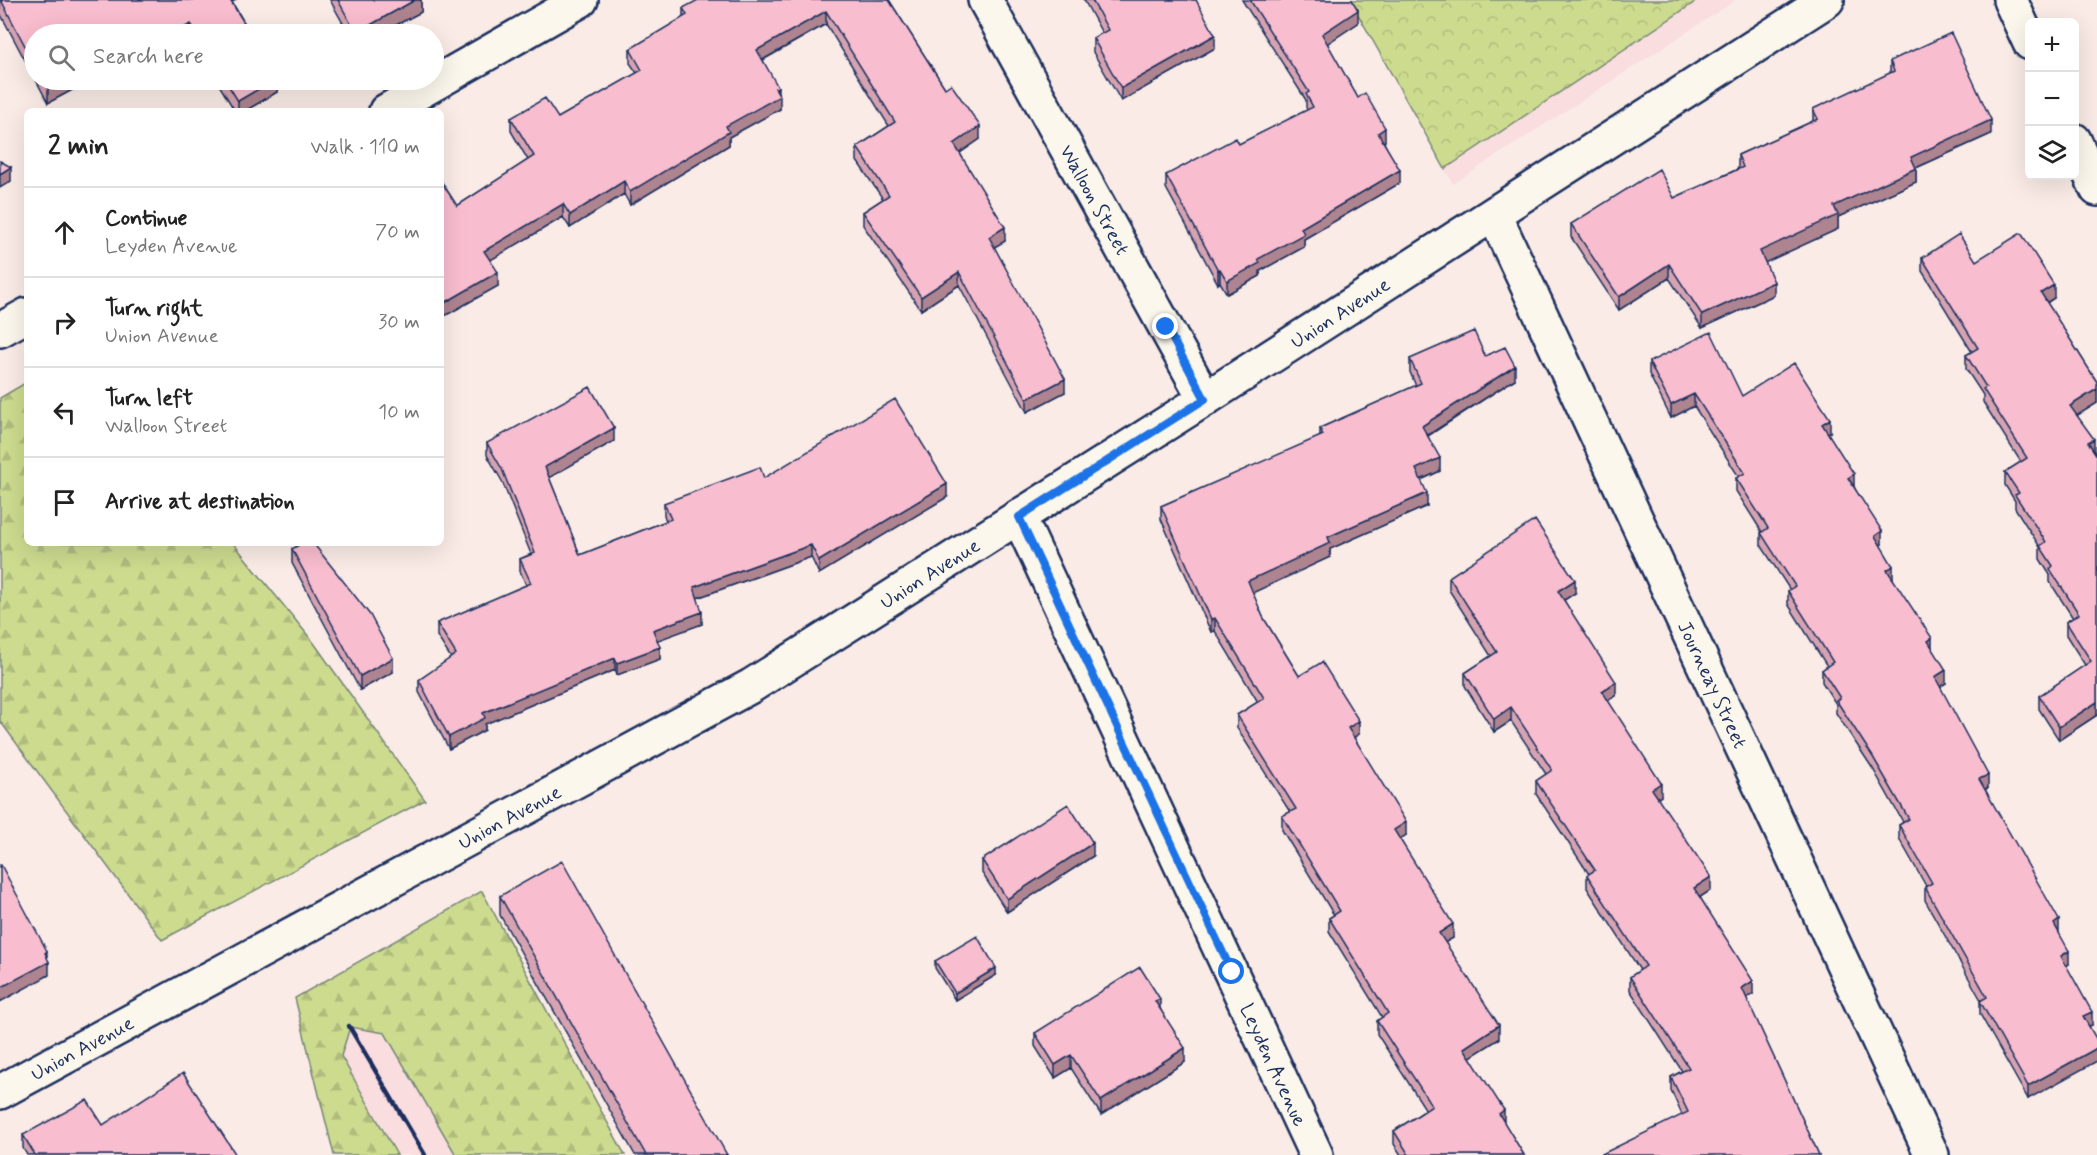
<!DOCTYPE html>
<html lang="en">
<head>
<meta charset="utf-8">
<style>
  body { margin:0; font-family:Mynerve,sans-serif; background:#f6f6f6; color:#222 }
  .controls { position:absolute; right:18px; top:18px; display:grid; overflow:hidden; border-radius:9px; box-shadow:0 6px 24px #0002 }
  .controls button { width:54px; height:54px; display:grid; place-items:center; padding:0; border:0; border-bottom:2px solid #e0e0e0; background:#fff; color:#222; font:30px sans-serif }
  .stop { position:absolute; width:18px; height:18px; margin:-14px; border:4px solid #1a73e8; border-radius:50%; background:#fff }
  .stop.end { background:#1a73e8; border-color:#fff; box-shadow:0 2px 6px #0008 }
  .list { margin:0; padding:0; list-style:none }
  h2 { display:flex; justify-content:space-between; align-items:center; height:78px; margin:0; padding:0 24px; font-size:26px }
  h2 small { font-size:20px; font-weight:400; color:#767676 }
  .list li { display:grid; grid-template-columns:39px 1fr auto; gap:18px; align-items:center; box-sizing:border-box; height:90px; padding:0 24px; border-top:2px solid #e0e0e0 }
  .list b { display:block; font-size:22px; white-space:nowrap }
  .list p { margin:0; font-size:20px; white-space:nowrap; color:#767676 }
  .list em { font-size:20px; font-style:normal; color:#767676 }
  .icon { flex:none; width:33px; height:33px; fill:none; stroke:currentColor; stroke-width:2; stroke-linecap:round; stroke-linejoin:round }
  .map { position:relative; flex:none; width:2097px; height:1155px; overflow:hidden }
  .search { position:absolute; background:#fff; box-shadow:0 6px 24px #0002; left:24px; top:24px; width:420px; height:66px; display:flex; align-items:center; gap:15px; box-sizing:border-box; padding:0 21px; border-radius:33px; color:#767676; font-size:22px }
  .panel { position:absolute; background:#fff; box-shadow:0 6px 24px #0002; left:24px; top:108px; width:420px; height:438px; border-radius:9px }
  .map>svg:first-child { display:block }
</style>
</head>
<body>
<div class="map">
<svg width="2097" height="1155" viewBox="0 0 2097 1155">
  <defs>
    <pattern id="forest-firs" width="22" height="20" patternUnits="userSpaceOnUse" patternTransform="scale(1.5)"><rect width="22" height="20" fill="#ccdb8e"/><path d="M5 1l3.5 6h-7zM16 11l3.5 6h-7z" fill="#afbc7d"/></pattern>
    <pattern id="park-crowns" width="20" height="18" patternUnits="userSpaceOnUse" patternTransform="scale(1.5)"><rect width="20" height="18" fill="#ccdb8e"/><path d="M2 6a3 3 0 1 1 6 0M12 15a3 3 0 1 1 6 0" fill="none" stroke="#afbc7d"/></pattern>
  </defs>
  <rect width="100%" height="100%" fill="#faebe6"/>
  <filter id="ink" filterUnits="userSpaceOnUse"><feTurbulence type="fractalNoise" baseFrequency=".0167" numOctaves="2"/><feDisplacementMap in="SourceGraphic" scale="12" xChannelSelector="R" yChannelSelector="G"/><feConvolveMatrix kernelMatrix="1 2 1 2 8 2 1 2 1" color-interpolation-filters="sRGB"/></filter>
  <g filter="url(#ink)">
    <path fill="#f9dddf" d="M 1350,0 L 1736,0 L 1453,184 Z
      M 349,1026 L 384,1033 L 456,1155 L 397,1155 L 341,1056 Z"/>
    <path fill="url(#forest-firs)" stroke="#748576" stroke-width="1.5" d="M 27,382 L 27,543 L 233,543 L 314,643 L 425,800 L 162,940 L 0,721 L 0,398 Z
      M 482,891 L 625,1155 L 456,1155 L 385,1033 L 350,1027 L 341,1056 L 397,1155 L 334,1155 L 295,998 Z"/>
    <path fill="url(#park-crowns)" stroke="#748576" stroke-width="1.5" d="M 1350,0 L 1698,0 L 1445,169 Z"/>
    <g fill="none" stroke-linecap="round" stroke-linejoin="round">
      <g stroke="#1b2f5e" stroke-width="38">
        <g id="minor">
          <path id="s1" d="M 985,0 L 1205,399"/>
          <path d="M 2010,0 L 2030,43"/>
          <path d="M 386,111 L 581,0"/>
          <path d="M 2074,140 L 2097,189"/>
          <path id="s2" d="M 1494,214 L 1932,1155"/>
          <path d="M 0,330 L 27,315"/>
          <path id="s3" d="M 1019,517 L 1316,1155"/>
          <path id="s4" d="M 0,1092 L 751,686 L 1205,399 L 1827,0"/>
        </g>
      </g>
      <use href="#minor" stroke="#fbf7ec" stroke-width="33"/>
      <path stroke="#1b2f5e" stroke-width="4.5" d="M 349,1026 L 425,1155"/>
    </g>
    <path fill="#d5a3b1" stroke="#1b2f5e" stroke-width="1.5" d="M 0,0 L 236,0 L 232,2 L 251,34 L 34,34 L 34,77 L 0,13 Z
      M 330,0 L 421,0 L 421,12 L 379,34 L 349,34 Z
      M 889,0 L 945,88 L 980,139 L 960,153 L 1005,241 L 994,247 L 1065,392 L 1027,412 L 959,285 L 921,310 L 863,225 L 863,212 L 883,199 L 857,161 L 857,147 L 889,126 L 826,24 L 763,60 L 778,93 L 780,109 L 729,137 L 729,145 L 630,205 L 624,194 L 570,228 L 563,217 L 490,260 L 498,286 L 441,318 L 441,181 L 457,206 L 528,160 L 511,131 L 511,118 L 558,118 L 637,73 L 630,63 L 630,49 L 683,18 L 683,8 Z
      M 1084,0 L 1196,0 L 1215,48 L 1121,101 L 1093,52 L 1093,38 L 1102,33 Z
      M 1242,0 L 1352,0 L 1358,23 L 1327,43 L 1358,98 L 1385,141 L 1384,142 L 1400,183 L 1304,239 L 1304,247 L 1260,271 L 1260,276 L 1227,294 L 1220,282 L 1218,284 L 1166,188 L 1166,175 L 1239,144 L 1307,110 L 1306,107 L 1306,100 Z
      M 1890,61 L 1991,134 L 1916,168 L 1916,182 L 1838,217 L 1838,229 L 1765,262 L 1774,295 L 1702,328 L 1669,278 L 1619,310 L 1571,237 L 1571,224 L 1674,198 L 1738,169 L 1738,155 L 1813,121 L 1813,109 L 1890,74 Z
      M 36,80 L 91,80 L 48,103 Z
      M 95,80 L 115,80 L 100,87 Z
      M 216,80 L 277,80 L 277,92 L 245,111 L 235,111 Z
      M 1922,258 L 1976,261 L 2054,298 L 2047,303 L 2097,382 L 2097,403 L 2077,415 L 2094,451 L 2097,456 L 2097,715 L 2059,740 L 2039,709 L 2039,696 L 2085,665 L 2066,635 L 2066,622 L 2073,618 L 2050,582 L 2050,575 L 2040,559 L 2040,547 L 2015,508 L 2015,501 L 2005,485 L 2005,472 L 2021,462 L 1983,402 L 1983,395 L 1966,369 L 1966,355 L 1972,352 L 1922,271 Z
      M 1485,356 L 1515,379 L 1428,436 L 1440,471 L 1421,480 L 1427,506 L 1330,549 L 1330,557 L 1252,592 L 1263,617 L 1299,676 L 1359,734 L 1354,737 L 1406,835 L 1400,839 L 1453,938 L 1445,942 L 1499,1039 L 1470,1057 L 1504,1123 L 1524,1155 L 1401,1155 L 1394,1144 L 1394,1131 L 1426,1110 L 1377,1034 L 1377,1021 L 1382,1017 L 1329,931 L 1329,918 L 1334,915 L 1282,830 L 1282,816 L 1290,812 L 1237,728 L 1237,715 L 1258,702 L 1215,631 L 1211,632 L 1161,519 L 1161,506 L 1320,437 L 1320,428 L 1416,386 L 1410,372 L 1410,359 Z
      M 1649,362 L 1742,396 L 1830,432 L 1828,433 L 1882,544 L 1880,545 L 1893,578 L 1893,579 L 1932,649 L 1946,683 L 1940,687 L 1988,788 L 1985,789 L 2059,933 L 2069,964 L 2066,966 L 2092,1025 L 2089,1026 L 2028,1099 L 1980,1014 L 1980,1001 L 1981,1000 L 1925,900 L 1925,887 L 1926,886 L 1899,838 L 1899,825 L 1903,822 L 1873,769 L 1836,713 L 1836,704 L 1822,682 L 1822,670 L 1827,666 L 1788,604 L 1788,591 L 1790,590 L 1761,545 L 1761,533 L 1762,532 L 1736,491 L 1736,478 L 1739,477 L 1694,406 L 1671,418 L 1649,374 Z
      M 614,441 L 549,477 L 580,555 L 666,521 L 664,515 L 664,503 L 764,478 L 947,497 L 819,574 L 811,557 L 697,598 L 702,624 L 657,640 L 660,659 L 617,675 L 615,670 L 485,724 L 485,730 L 449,749 L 419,692 L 419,680 L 451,658 L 437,636 L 437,623 L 526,585 L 520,571 L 520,559 L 531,554 L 502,481 L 487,455 L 487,443 Z
      M 292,549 L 393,672 L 360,690 L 292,563 Z
      M 1449,577 L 1575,593 L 1564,600 L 1616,695 L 1608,701 L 1661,796 L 1658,798 L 1711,890 L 1700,897 L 1753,994 L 1746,998 L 1819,1155 L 1682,1115 L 1671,1090 L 1671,1077 L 1682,1071 L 1630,990 L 1630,977 L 1640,970 L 1587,888 L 1587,875 L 1589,874 L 1536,794 L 1536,781 L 1546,774 L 1511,721 L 1494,732 L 1465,686 L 1465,673 L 1491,656 L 1449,590 Z
      M 1093,856 L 1007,912 L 982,873 L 982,860 Z
      M 500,896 L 727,1155 L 635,1155 L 500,915 Z
      M 935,961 L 996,975 L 955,1000 L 935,968 Z
      M 1160,1008 L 1185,1062 L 1101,1115 L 1071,1068 L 1055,1078 L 1035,1046 L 1035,1033 Z
      M 23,1135 L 236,1155 L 27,1155 L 23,1148 Z"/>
    <path fill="#ae8490" stroke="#1b2f5e" stroke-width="1.5" d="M 415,0 L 421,0 L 421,12 L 379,34 L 356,34 L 356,33 Z
      M 1358,10 L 1358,23 L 1322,47 L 1322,34 Z
      M 826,11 L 826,24 L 757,63 L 757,50 Z
      M 191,24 L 191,34 L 172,34 Z
      M 1215,35 L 1215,48 L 1121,101 L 1121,88 Z
      M 65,80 L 91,80 L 48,103 L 48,88 Z
      M 100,80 L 115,80 L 100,87 Z
      M 274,80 L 277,80 L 277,92 L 245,111 L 238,111 L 238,101 Z
      M 778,87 L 778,97 L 780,96 L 780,109 L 729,137 L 729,145 L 630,205 L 630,192 L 726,126 Z
      M 1991,120 L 1991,134 L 1911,170 L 1911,157 Z
      M 980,126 L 980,139 L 954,157 L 954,144 Z
      M 1385,128 L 1385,141 L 1378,146 L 1378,133 Z
      M 11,167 L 11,181 L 0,188 L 0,174 Z
      M 1916,168 L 1916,182 L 1838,217 L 1838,229 L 1760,265 L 1760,251 L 1834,206 Z
      M 1400,170 L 1400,183 L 1304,239 L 1304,247 L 1260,271 L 1260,276 L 1227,294 L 1227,281 L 1258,259 L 1301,228 Z
      M 624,181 L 624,194 L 570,228 L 570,215 Z
      M 563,204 L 563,217 L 484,264 L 484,251 Z
      M 1005,227 L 1005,241 L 989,250 L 989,237 Z
      M 1669,264 L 1669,278 L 1619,310 L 1619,297 Z
      M 1220,269 L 1220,282 L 1218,284 L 1218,270 Z
      M 498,272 L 498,286 L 441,318 L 441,305 Z
      M 959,272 L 959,285 L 921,310 L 921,297 Z
      M 1774,282 L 1774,295 L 1702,328 L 1702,315 Z
      M 2054,285 L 2054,298 L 2041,306 L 2041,293 Z
      M 1515,366 L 1515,379 L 1422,439 L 1422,426 Z
      M 1065,379 L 1065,392 L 1027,412 L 1027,399 Z
      M 2097,389 L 2097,403 L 2070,420 L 2070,406 Z
      M 1694,394 L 1694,406 L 1671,418 L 1671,405 Z
      M 1830,419 L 1830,432 L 1822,436 L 1822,424 Z
      M 614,428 L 614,441 L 545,480 L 545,467 Z
      M 2094,439 L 2094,452 L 2088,442 Z
      M 1440,458 L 1440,471 L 1416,482 L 1416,469 Z
      M 1854,474 L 1854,487 L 1848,478 Z
      M 947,484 L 947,497 L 819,574 L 819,561 Z
      M 1427,493 L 1427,506 L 1330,549 L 1330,557 L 1248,595 L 1248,581 L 1328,537 Z
      M 1882,531 L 1882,544 L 1875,548 L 1875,536 Z
      M 811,545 L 811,557 L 694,599 L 694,587 Z
      M 1893,566 L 1893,578 L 1887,583 L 1887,570 Z
      M 1575,580 L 1575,593 L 1558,604 L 1558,591 Z
      M 702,612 L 702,624 L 653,642 L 653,630 Z
      M 1215,618 L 1215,631 L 1211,632 L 1211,619 Z
      M 1932,638 L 1932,651 L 1928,641 Z
      M 660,647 L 660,659 L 617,675 L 617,663 Z
      M 393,658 L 393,672 L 360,690 L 360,676 Z
      M 615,658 L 615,670 L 485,724 L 485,730 L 449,749 L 449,737 L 483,713 Z
      M 1946,670 L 1946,683 L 1935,690 L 1935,677 Z
      M 1616,682 L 1616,695 L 1602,704 L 1602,691 Z
      M 2097,702 L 2097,715 L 2059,740 L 2059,727 Z
      M 1511,707 L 1511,721 L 1494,732 L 1494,719 Z
      M 1359,721 L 1359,734 L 1348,741 L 1348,728 Z
      M 1988,775 L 1988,788 L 1979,792 L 1979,779 Z
      M 1661,783 L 1661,796 L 1652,802 L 1652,789 Z
      M 1406,822 L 1406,835 L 1394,843 L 1394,830 Z
      M 1093,843 L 1093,856 L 1007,912 L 1007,899 Z
      M 1711,877 L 1711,890 L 1694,901 L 1694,888 Z
      M 2059,920 L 2059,933 L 2054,924 Z
      M 1453,924 L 1453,938 L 1439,946 L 1439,933 Z
      M 47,951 L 47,963 L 49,962 L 49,975 L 0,1002 L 0,988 Z
      M 2069,951 L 2069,964 L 2061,969 L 2061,956 Z
      M 996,968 L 996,975 L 955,1000 L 955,993 Z
      M 1753,981 L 1753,994 L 1742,1001 L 1742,988 Z
      M 1160,999 L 1160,1012 L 1155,1001 Z
      M 2092,1012 L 2092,1025 L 2083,1029 L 2083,1016 Z
      M 1499,1025 L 1499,1039 L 1464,1061 L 1464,1048 Z
      M 1185,1048 L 1185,1062 L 1101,1115 L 1101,1101 Z
      M 2097,1048 L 2097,1061 L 2028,1099 L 2028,1086 Z
      M 1071,1055 L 1071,1068 L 1055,1078 L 1055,1065 Z
      M 1504,1110 L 1504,1123 L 1499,1114 Z"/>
    <path fill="#f8bdce" stroke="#1b2f5e" stroke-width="1.5" d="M 1,0 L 230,0 L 251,34 L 198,34 L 191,24 L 172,34 L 34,34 L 34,63 Z
      M 338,0 L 415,0 L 356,33 Z
      M 698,0 L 889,0 L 945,88 L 951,84 L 980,126 L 954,144 L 1005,227 L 989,237 L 1065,379 L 1027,399 L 959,272 L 921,297 L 863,212 L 889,195 L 857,147 L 895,122 L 826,11 L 757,50 L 778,87 L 775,88 L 780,96 L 726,126 L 729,132 L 630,192 L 624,181 L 570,215 L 563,204 L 484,251 L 498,272 L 441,305 L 441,181 L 457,206 L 534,156 L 511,118 L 545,98 L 558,118 L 642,70 L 630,49 L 687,15 L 683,8 Z
      M 1092,0 L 1196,0 L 1215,35 L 1121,88 L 1093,38 L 1108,30 Z
      M 1250,0 L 1352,0 L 1358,10 L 1322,34 L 1358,98 L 1365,93 L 1385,128 L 1378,133 L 1400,170 L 1301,228 L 1304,234 L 1258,259 L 1260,263 L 1227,281 L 1220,269 L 1218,270 L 1166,175 L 1236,138 L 1239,144 L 1313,107 L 1306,94 L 1309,92 Z
      M 1951,33 L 1991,120 L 1911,157 L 1916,168 L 1834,206 L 1838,215 L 1760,251 L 1774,282 L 1702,315 L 1669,264 L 1619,297 L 1571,224 L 1659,169 L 1674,198 L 1743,167 L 1738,155 L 1818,119 L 1813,109 L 1894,71 L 1890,61 Z
      M 43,80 L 65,80 L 48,88 Z
      M 225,80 L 274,80 L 238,101 Z
      M 0,161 L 11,167 L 0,174 Z
      M 2021,233 L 2054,285 L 2041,293 L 2097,382 L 2097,389 L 2070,406 L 2094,439 L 2088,442 L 2097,456 L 2097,702 L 2059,727 L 2039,696 L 2091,661 L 2066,622 L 2079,614 L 2050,569 L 2053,566 L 2040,546 L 2046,542 L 2015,495 L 2019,493 L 2005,472 L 2027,458 L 1983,389 L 1986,387 L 1966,355 L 1978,348 L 1922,258 L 1959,234 L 1976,261 Z
      M 1474,331 L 1485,356 L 1505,347 L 1515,366 L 1422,426 L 1440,458 L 1416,469 L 1427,493 L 1328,537 L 1330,543 L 1248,581 L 1263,617 L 1299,676 L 1322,662 L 1359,721 L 1348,728 L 1406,822 L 1394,830 L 1453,924 L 1439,933 L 1499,1025 L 1464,1048 L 1504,1110 L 1499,1114 L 1524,1155 L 1409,1155 L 1394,1131 L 1432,1106 L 1377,1021 L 1388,1013 L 1329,918 L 1340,911 L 1282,816 L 1296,809 L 1237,715 L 1264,698 L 1215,618 L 1211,619 L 1161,506 L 1323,435 L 1320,428 L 1421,383 L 1410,359 Z
      M 1711,332 L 1742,396 L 1794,363 L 1830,419 L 1822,424 L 1854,474 L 1848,478 L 1882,531 L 1875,536 L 1893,566 L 1887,570 L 1932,638 L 1928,641 L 1946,670 L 1935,677 L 1988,775 L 1979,779 L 2059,920 L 2054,924 L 2069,951 L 2061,956 L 2092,1012 L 2083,1016 L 2097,1040 L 2097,1048 L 2028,1086 L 1980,1001 L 1987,997 L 1925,887 L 1932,883 L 1899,825 L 1909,819 L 1873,757 L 1836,700 L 1840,698 L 1822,670 L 1833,662 L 1788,591 L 1795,586 L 1761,533 L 1768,528 L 1736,478 L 1745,473 L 1694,394 L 1671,405 L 1649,362 Z
      M 590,387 L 614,428 L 545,467 L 580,555 L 671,519 L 664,503 L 760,467 L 764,478 L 895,399 L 947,484 L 819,561 L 811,545 L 694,587 L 702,612 L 653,630 L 660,647 L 617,663 L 615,658 L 483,713 L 485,718 L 449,737 L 419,680 L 456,654 L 437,623 L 531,583 L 520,559 L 535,553 L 502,469 L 487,443 Z
      M 1535,520 L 1575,580 L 1558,591 L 1616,682 L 1602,691 L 1661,783 L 1652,789 L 1711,877 L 1694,888 L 1753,981 L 1742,988 L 1819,1155 L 1600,1155 L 1688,1112 L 1671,1077 L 1689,1068 L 1630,977 L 1646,966 L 1587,875 L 1595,870 L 1536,781 L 1552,770 L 1511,707 L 1494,719 L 1465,673 L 1497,652 L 1449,577 Z
      M 302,543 L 313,543 L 370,615 L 393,658 L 360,676 L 292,549 Z
      M 1068,804 L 1093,843 L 1007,899 L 982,860 Z
      M 562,861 L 727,1155 L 646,1155 L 500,896 Z
      M 0,865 L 1,865 L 47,951 L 45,953 L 49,962 L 0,988 Z
      M 977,936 L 996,968 L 955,993 L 935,961 Z
      M 1140,967 L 1160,999 L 1155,1001 L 1185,1048 L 1101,1101 L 1071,1055 L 1055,1065 L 1035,1033 Z
      M 183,1073 L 236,1155 L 35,1155 L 23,1135 L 87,1100 L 103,1125 Z"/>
  </g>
  <g fill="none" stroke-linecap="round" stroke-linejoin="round" filter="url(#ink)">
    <path stroke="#1a73e8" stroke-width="8" d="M 1166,327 L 1205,399 L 1019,517 L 1232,972"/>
  </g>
  <g text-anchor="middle" stroke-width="6" stroke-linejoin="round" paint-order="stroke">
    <g font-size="20" fill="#1b2f5e" stroke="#fbf7ec">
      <text dy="7" stroke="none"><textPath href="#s1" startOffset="228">Walloon Street</textPath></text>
      <text dy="7" stroke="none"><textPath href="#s4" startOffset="1551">Union Avenue</textPath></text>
      <text dy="7" stroke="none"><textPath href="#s4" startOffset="1065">Union Avenue</textPath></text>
      <text dy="7" stroke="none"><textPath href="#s2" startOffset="519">Journeay Street</textPath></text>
      <text dy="7" stroke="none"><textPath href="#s4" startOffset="579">Union Avenue</textPath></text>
      <text dy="7" stroke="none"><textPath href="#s4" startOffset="93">Union Avenue</textPath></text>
      <text dy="7" stroke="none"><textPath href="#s3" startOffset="604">Leyden Avenue</textPath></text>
    </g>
  </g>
</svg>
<div class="controls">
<button>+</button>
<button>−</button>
<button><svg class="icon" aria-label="layers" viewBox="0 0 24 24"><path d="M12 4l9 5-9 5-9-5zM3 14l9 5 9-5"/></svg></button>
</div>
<div class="stop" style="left:1232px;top:972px"></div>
<div class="stop end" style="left:1166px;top:327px"></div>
<div class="search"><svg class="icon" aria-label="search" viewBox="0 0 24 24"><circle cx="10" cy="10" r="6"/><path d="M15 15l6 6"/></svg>Search here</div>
<section class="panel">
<h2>2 min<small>Walk · 110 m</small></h2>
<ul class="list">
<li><svg class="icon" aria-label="ahead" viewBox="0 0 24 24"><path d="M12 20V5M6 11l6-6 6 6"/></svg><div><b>Continue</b><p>Leyden Avenue</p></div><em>70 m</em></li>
<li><svg class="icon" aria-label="right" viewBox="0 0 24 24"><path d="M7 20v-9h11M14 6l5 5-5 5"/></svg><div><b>Turn right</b><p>Union Avenue</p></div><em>30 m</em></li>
<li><svg class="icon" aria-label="left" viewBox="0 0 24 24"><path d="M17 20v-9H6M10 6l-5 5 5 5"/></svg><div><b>Turn left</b><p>Walloon Street</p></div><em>10 m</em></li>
<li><svg class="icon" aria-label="arrive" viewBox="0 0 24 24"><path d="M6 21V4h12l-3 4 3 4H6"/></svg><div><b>Arrive at destination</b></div></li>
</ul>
</section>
</div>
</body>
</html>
